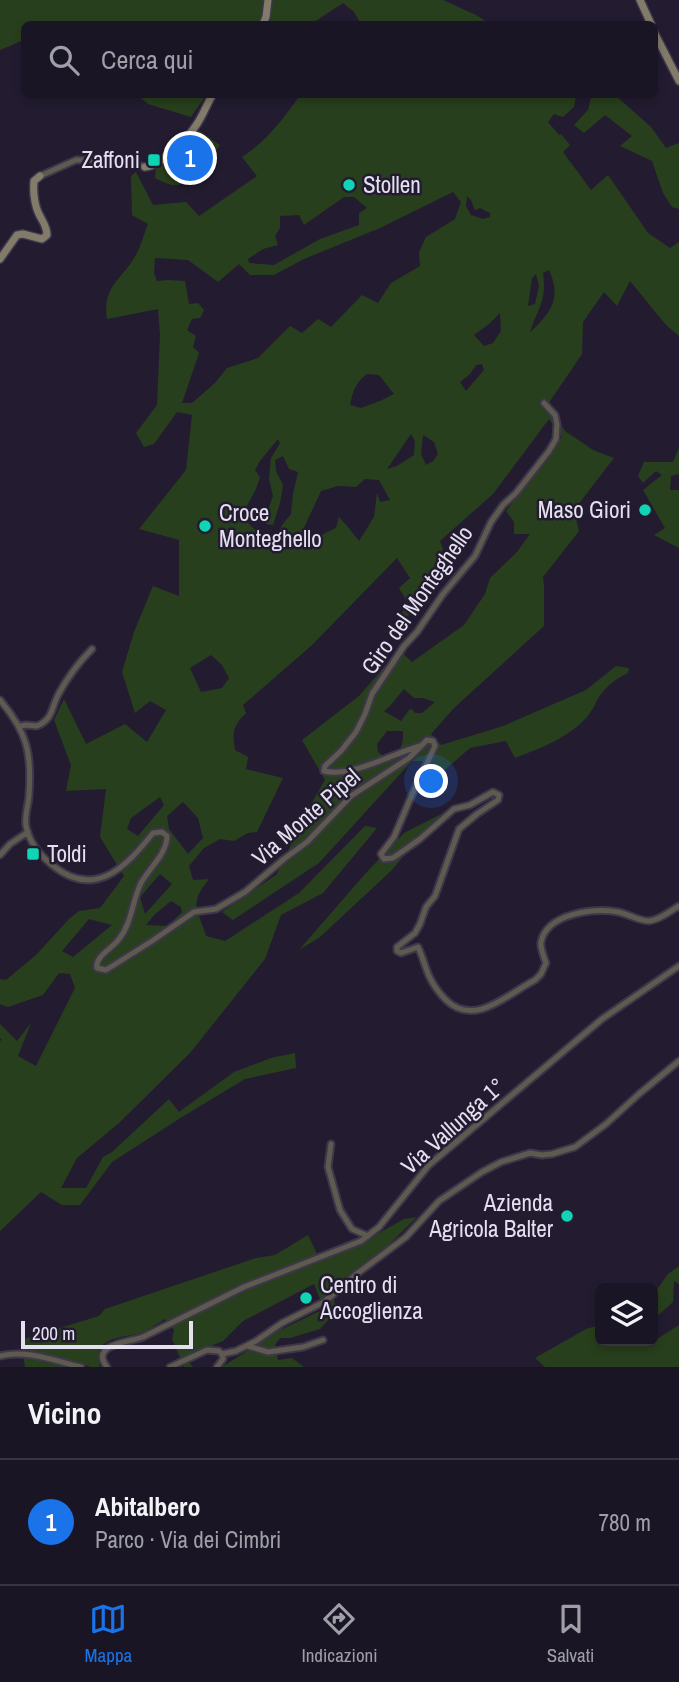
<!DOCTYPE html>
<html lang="it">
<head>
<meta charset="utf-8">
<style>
  body { margin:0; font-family:"Archivo Narrow",sans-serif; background:#272232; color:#f1f3f6 }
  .controls { position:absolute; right:21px; bottom:21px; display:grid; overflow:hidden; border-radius:10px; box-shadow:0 4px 10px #0003 }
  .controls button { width:63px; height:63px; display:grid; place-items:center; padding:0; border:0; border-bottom:2px solid #383442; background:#1a1525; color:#f1f3f6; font:35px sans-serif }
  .scale { position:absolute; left:21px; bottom:18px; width:172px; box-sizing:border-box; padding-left:7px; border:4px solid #e4e0ef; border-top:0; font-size:19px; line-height:24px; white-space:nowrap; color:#e4e0ef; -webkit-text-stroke:5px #231c31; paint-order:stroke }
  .you { position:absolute; left:432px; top:782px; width:24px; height:24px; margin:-18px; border:5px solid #fff; border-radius:50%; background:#1a73e8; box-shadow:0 0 0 10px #1a73e833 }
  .badge { display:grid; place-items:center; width:46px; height:46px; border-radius:50%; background:#1a73e8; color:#fff; font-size:23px; font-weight:700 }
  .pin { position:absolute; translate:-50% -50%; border:4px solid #fff; box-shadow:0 2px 7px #0006 }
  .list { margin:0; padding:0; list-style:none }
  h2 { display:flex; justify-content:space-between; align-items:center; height:91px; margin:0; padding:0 28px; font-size:30px }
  h2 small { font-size:23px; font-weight:400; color:#9f9fa7 }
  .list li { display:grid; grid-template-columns:46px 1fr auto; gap:21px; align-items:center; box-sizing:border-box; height:126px; padding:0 28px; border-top:2px solid #383442 }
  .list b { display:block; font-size:26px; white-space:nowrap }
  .list p { margin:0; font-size:23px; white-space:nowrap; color:#9f9fa7 }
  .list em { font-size:23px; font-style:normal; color:#9f9fa7 }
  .icon { flex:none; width:38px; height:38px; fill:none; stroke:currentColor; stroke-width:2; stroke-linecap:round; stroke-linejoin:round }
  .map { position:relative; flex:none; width:679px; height:1367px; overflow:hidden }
  .search { position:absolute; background:#1a1525; box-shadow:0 4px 10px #0003; left:21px; right:21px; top:21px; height:77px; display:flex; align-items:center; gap:18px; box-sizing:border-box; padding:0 24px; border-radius:10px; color:#9f9fa7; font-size:26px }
  .sheet { height:217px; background:#1a1525 }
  nav { display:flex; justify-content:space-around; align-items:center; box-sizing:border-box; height:98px; border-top:2px solid #383442; background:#1a1525; font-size:19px; color:#9f9fa7 }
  nav a { display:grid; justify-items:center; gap:4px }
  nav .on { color:#1a73e8 }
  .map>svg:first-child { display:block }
</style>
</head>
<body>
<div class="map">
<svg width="679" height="1367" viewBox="0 0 679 1367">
  <rect width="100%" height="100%" fill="#231c31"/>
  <path fill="#283f1d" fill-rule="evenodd" d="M 0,0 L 443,0 L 476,15 L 490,24 L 361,24 L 354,12 L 343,3 L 311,24 L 24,24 L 24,40 L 0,50 Z
    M 137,95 L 206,95 L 191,117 L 148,104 Z
    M 300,95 L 576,95 L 574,107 L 563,117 L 554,114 L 548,122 L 559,135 L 561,134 L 570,145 L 563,152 L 591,190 L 608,175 L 648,233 L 670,248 L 679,242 L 679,336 L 666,325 L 630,281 L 617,306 L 604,292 L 583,322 L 582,354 L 548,404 L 565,431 L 593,450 L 614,458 L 574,510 L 579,531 L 543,577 L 544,587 L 544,626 L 454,708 L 431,734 L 441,745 L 503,726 L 586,690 L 616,666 L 629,668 L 628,673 C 616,679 606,686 599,697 C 595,704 592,711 587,717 C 568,738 541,748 515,758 L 506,741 L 470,748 L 440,774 L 424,761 L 412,761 L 319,863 L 233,920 L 222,912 L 277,874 L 307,811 L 325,780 L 302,740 L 359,696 L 399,650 L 412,662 L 464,625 L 485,594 L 490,578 L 517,552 L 530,534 L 514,534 L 514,522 L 506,511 L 562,437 L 549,419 L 493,494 L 440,541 L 443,549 L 436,562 L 441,571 L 434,590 L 413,612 L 395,624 L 408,603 L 399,588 L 410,578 L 397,558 L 311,646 L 243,705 L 246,713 C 233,726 232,732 235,750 L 248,757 L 246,769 L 283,778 L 257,832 L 248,833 L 234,841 L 220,839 L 204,848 L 189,866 L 193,880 L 209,879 C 189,904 197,907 206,936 L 225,941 L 299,893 L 365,826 L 377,828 L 323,893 L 281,915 L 265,959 L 190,1053 L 119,1123 L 77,1158 L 61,1188 L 86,1188 L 103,1157 L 112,1152 L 169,1099 L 179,1112 L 234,1072 L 271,1058 L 295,1053 L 296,1068 L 245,1079 L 182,1117 L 112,1162 L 80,1205 L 62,1205 L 41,1192 L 0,1231 L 0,1041 L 2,1040 L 0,1038 L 0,1024 L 17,1041 L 31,1023 L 18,1056 L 36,1066 L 75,988 L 70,974 L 59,973 L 43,995 L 8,1007 L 0,1004 L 0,979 L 6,980 L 36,955 L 69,919 L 79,911 L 100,908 L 124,876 L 100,837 L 106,789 L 66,791 L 71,765 L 54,720 L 64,699 L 86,744 L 125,724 L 147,742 L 166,710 L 150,701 L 135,713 L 122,672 L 134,632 L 153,586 L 179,596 L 179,540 L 139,529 L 186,470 L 192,415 L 177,412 L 154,444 L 144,447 L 136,433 L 157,405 L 160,335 L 158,309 L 107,319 C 102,286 122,280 136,255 C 141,246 144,234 148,224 L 132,215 L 131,176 L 136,172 L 153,205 L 186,202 L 199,216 L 257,176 L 242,157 C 267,141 284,118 300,95 ZM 453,192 L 461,202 L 455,219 L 426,237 L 419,252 L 420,266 L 391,283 L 378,303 L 362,295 L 331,327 L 318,319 L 302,333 L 290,326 L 258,358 L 227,368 L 215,383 L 192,403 L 182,403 L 199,353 L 193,347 L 196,336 L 187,330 L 192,319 L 200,318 L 204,310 L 198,303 L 189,304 L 185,281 L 168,280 L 157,281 L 154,273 L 155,258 L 188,260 L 218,282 L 239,264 L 250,275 L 274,275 L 304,259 L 380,228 ZM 467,196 L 471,200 L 475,210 L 480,208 L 490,213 L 490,217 L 483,219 L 471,215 L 466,206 ZM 344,197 L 354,197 L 367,208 L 359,213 L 359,225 L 320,239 L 274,265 L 249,263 L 248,259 L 263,249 L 278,245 L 275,236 L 280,228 L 280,216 L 299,215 L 304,225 ZM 549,270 C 562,298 551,313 530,332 C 538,308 547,301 543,273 ZM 536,274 L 539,286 L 535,304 L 528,306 L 532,278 ZM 500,313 L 501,331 L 493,343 L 484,346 L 474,335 L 489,324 ZM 482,364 L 484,370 L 466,391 L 460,382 L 470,374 L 476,365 ZM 367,374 L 379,375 L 394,394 L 380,401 L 361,408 L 350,405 C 353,391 355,383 367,374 ZM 411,434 L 415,441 L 414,455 L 397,466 L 387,469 ZM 423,435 L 434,442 L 438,454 L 433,461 L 426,465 L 421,454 ZM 278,439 L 280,443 L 271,458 L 269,479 L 273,496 L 266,516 L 266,524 L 273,525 L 280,503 L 283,485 L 276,471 L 275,460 L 283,456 L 289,469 L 298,472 L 293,494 L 291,514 L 282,525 L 276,539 L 263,548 L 256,531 L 248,523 L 244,511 L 256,489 L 260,477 L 255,470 L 260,461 ZM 365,479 L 379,480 L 390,500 L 380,502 L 377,493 L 374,517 L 359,541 L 348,527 L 339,517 L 336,528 L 315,538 L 301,534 L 321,491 L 338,486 L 356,487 ZM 211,655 L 222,665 L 229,678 L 222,688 L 201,692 L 190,668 ZM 404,689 L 414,698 L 423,698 L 435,702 L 422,713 L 415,713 L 412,709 L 409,710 L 401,721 L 384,711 L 389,707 ZM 387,731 L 403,731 L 403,740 L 400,750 L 383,756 L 378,752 L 377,744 ZM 160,797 L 164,805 L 138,836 L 127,829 L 131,818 ZM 183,802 L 198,818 L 203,838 L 188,854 L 169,829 L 167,816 ZM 160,874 L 172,884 L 145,914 L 140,897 ZM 171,901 L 181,907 L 182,912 L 168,926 L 146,925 L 154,915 ZM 89,919 L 112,925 L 73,957 L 62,951 Z
    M 589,95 L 615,95 L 651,127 L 666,148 L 679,143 L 679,209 L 672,207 L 663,193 L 652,161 L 620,146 L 632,136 L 605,115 L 584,133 L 574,125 L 588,110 L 591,98 Z
    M 197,129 L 220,145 C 211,159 195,182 177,185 C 170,186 161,181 155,178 L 156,168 L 184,143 Z
    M 679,448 L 679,474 L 671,476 L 670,490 L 679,490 L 679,548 L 654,535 L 665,528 L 643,490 L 662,475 L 656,471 L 643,483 L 638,476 L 644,462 L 673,462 Z
    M 441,814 L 433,826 L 420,836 L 392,870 L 320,937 L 299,950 L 365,874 L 404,833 Z
    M 417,1217 L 334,1299 L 336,1311 L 320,1329 L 290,1338 L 280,1338 L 275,1345 L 278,1360 L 292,1358 L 304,1367 L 222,1367 L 278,1331 L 324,1309 L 314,1284 L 243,1321 L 223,1341 L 185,1357 L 193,1367 L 184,1367 L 172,1339 L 174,1330 L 165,1319 C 157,1324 149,1330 140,1333 C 120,1339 92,1336 100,1367 L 91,1367 L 77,1363 L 71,1367 L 25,1367 L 21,1340 L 99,1316 L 105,1309 L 256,1258 L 275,1255 L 308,1235 L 320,1260 L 361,1243 L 404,1219 Z
    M 679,1266 L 679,1284 L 674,1281 L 673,1302 L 653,1320 L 653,1295 L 668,1274 Z
    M 600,1325 L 600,1341 L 640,1341 L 646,1346 L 679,1325 L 679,1367 L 545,1367 L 535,1358 L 586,1329 Z"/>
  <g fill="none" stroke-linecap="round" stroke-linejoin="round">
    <g stroke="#3e374c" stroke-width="9">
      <path id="street" d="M 40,176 L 76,160 L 121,160 L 145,167
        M 0,700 C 27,732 32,753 29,794 C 29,804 24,815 26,826 C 29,842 40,855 52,865 C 95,900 126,867 153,833 L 162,832 L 167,836 C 167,854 149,868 141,883 C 132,901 132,923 119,939 C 112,949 95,956 97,968 L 106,970 L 152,941 L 194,912 L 216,909 L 245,892 L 284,859 L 307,842 L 351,796 L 409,758 L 427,740 L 433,741 L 435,746 L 411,797 L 394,837 L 381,854 L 384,859 L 393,858 L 420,839 L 454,809 L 470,805 L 493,792 L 499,795 L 498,800 L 477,814 L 459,829 L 435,896 L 426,907 L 420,924 L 415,933 L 397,947 L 397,951 L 401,953 L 418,947 C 423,957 425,968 430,978 C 434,986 440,994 446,1000 C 475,1028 509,993 535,980 L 541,974 L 546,963 C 544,957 540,948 541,942 C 547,913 594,908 618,912 C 628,914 639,921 649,921 C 660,920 670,911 679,906
        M 20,726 L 26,725 L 37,726 C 53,719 51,709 58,695 C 67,678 79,662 92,649
        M 420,746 C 394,753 351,778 324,771 L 325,766 L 341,751 L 356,732 L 365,714 L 372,694 L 404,646 L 417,632 L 443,594 L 475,556 L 491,522 L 503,505 L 516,493 L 549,451 L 556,439 L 557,424 L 555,415 L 544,403
        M 0,855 L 10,844 L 28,832
        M 331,1144 L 328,1167 L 340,1210 L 352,1229 L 368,1236
        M 248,1346 L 268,1352 L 303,1347 L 323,1340
        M 222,1354 L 236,1351 L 256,1341 L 282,1323 L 324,1302 L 358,1273 L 406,1237 L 439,1201 L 482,1172 L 501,1162 L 530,1153 L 542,1155 L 552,1154 L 575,1147 L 606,1124 L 639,1094 L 679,1061
        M 0,1356 C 26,1349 55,1361 81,1367
        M 107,1367 C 89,1344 130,1342 143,1337 L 244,1287 L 361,1241 L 379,1227 L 429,1165 L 602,1019 L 679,966
        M 170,1367 L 207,1350 L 219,1351 L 222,1354 L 223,1359 L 217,1367"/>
    </g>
    <g stroke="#3e374c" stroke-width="10">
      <path id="secondary" d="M 640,0 L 651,24
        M 263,24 L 266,17 L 268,0
        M 654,32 L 679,81
        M 145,167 C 161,166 188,138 197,124 C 203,115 207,104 213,94
        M 0,259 L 17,235 L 23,234 L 42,239 L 47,235 C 47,226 42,221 38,212 C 34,202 33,193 34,181 L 40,176"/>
    </g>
    <use href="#street" stroke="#5f5a4f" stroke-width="5"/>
    <use href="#secondary" stroke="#827b69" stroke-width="7"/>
  </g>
  <g fill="#10d5b4" stroke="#231c31" stroke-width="2.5">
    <rect x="147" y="153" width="14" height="14" rx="3.5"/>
    <circle cx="349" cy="185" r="7"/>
    <circle cx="645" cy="510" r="7"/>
    <circle cx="205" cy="526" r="7"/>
    <rect x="26" y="847" width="14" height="14" rx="3.5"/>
    <circle cx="567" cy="1216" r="7"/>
    <circle cx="306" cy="1298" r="7"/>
  </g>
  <g text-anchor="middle" stroke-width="5" stroke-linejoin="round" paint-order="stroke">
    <g font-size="23" fill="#e4e0ef" stroke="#231c31" text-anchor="start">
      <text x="140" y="168" text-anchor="end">Zaffoni</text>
      <text x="363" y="193">Stollen</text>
      <text x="631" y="518" text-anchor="end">Maso Giori</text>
      <text x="219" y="521">Croce<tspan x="219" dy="26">Monteghello</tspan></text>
      <text x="47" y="862">Toldi</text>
      <text x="553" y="1211" text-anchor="end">Azienda<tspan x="553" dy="26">Agricola Balter</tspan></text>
      <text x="320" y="1293">Centro di<tspan x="320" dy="26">Accoglienza</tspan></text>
    </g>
    <g font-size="23" fill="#e4e0ef" stroke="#231c31">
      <text transform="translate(417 600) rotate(-55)" y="8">Giro del Monteghello</text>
      <text transform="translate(306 817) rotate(-41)" y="8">Via Monte Pipel</text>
      <text transform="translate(453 1126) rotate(-42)" y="8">Via Vallunga 1°</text>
    </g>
  </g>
</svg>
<div class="controls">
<button><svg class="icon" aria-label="layers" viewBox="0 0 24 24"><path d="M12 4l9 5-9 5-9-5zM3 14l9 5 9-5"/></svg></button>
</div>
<div class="scale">200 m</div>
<div class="you"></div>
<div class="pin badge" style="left:190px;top:158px">1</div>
<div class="search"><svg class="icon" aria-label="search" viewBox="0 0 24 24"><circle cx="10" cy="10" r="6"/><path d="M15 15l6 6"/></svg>Cerca qui</div>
</div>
<section class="sheet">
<h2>Vicino<small></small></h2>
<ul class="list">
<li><span class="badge">1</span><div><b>Abitalbero</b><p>Parco · Via dei Cimbri</p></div><em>780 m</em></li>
</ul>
</section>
<nav>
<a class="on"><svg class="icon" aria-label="map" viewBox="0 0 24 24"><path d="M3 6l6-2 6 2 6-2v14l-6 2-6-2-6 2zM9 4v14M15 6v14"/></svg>Mappa</a>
<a><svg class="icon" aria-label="directions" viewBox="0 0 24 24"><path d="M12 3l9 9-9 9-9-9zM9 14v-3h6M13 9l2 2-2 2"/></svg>Indicazioni</a>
<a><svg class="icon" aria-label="saved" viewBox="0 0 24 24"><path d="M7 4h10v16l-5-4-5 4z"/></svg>Salvati</a>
</nav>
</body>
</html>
